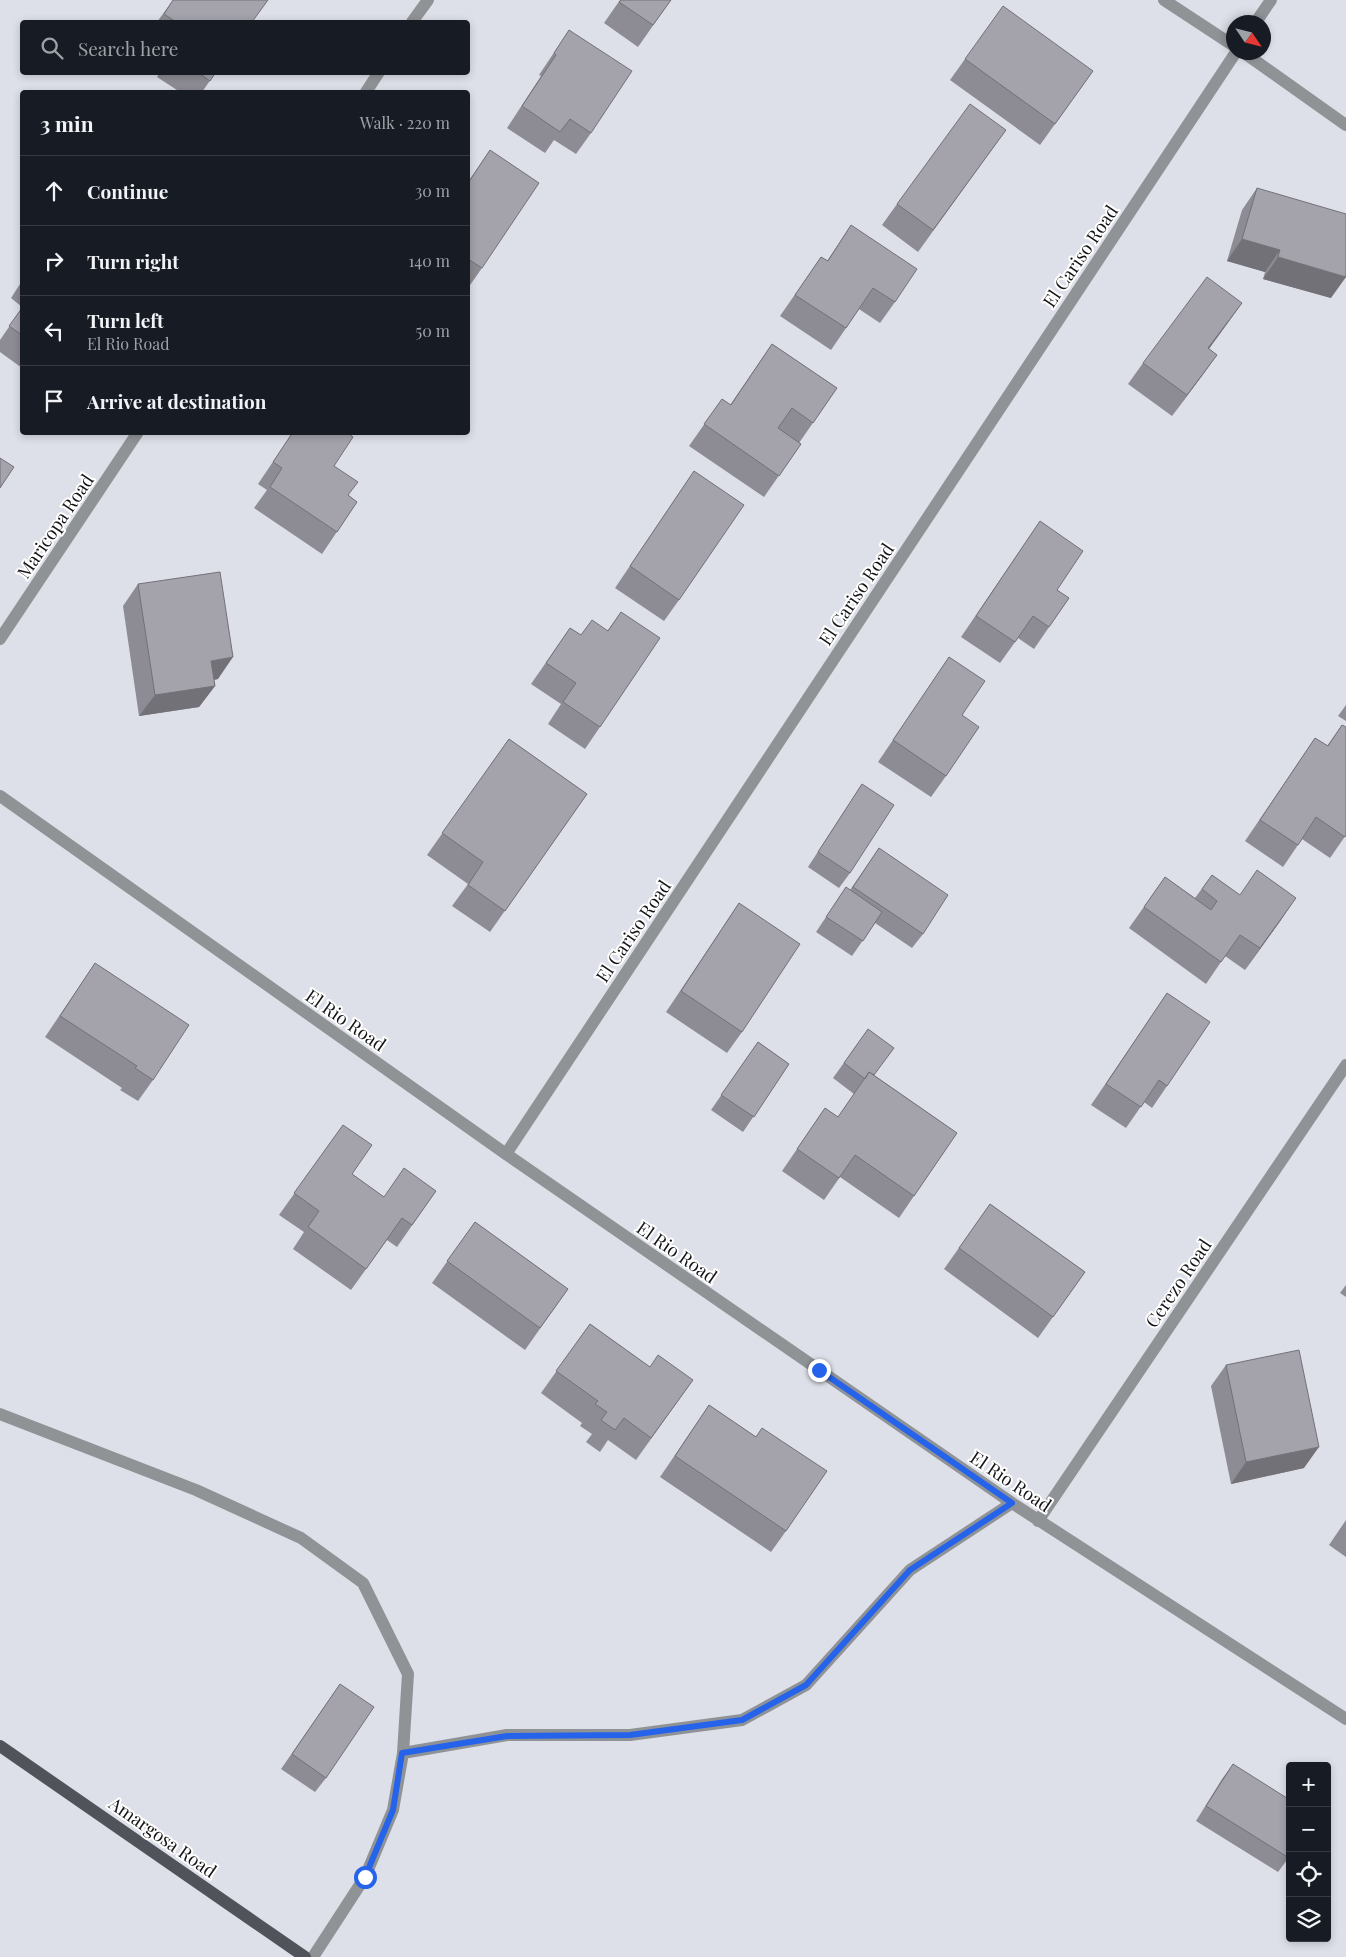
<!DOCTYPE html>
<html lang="en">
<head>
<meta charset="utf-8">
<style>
  :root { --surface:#171b24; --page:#20242c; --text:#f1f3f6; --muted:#9ea1a6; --line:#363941 }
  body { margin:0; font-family:"Playfair Display",serif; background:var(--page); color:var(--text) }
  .controls { position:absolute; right:15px; bottom:15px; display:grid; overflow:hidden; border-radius:5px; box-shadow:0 2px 8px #0003 }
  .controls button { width:45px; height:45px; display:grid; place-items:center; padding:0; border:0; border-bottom:1px solid var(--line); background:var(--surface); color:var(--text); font:25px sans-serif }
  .compass { position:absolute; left:1226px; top:15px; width:45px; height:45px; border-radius:50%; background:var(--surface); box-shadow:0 2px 8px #0003; rotate:125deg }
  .stop { position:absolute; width:15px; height:15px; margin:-11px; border:4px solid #2563eb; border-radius:50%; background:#fff }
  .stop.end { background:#2563eb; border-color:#fff; box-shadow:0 1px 5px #0008 }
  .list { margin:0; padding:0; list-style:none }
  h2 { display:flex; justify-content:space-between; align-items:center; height:65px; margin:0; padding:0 20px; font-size:21px }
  h2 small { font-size:16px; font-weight:400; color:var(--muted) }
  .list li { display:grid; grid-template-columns:32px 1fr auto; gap:15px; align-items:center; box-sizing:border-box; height:70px; padding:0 20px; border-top:1px solid var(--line) }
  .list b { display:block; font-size:19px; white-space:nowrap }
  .list p { margin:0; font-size:16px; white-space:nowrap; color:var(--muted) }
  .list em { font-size:16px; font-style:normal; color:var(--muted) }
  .icon { flex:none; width:28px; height:28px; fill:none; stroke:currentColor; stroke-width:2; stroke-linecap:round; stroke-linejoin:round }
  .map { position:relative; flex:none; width:1346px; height:1957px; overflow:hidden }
  .search { position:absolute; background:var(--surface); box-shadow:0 2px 8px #0003; left:20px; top:20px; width:450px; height:55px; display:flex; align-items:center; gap:12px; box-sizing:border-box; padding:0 18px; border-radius:5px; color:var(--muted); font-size:19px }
  .panel { position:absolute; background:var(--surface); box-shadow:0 2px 8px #0003; left:20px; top:90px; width:450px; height:345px; border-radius:5px }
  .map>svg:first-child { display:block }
</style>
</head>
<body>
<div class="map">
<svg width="1346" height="1957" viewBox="0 0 1346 1957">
  <rect width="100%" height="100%" fill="#dee0e9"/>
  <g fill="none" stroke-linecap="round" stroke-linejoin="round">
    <!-- minor -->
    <path stroke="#909396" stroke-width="12" d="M1164,0L1234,46
      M412,22L428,0
      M1256,22L1271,0
      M1243,52L1346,125
      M366,92L379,72
      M0,639L138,432
      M0,796L506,1154L1012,1503L1346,1719
      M506,1154L1236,52
      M0,1414L196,1490L301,1538L363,1583L408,1674L403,1753L507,1735H630L742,1720L806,1685L910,1570L1012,1503
      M1038,1521L1346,1065
      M313,1957L365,1877L393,1810L403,1753"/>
    <!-- major -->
    <path stroke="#50545a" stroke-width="12" d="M0,1746L305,1957"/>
  </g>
  <!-- wall -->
  <path fill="#8d8b93" d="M173,0L252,22H157Z
    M620,0H671L638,47L604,23Z
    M569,30L591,133L576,154L554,140L545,153L507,128L541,76L539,75Z
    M965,59L1093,71L1040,145L950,80Z
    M160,72H216L202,92H180L157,77Z
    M1006,130L918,252L882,225L897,204Z
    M490,150L482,268L468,288V182Z
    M1257,188L1331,298L1263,279L1265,272L1227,261L1242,210Z
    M851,225L895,302L880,323L859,309L831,350L780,316L821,257L827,261Z
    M22,281V307L11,298Z
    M1242,303L1209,349L1217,355L1172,416L1128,384L1143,363Z
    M22,308V368L0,352V340Z
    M772,344L837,388L799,443L801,444L764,497L689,446L722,399L730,405Z
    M293,432H346L334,466L348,495L357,502L322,554L254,508L267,490L258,484Z
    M694,471L679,600L664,621L615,588Z
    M1040,521L1057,590L1069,598L1034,649L1018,638L1000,663L961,637Z
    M138,584L218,679L214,680L215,686L199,707L139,716L123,606Z
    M621,612L600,727L585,749L548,724L561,704L531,684L570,628L581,635L608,630Z
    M949,657L946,776L931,797L878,762Z
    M1346,705V721L1338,716Z
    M1342,725L1346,835L1330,858L1302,839L1283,867L1245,841L1315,738L1327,746Z
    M509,739L587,794L490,932L452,906L468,884L427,855Z
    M862,784L850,873L839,888L808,867Z
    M879,848L923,934L912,948L875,923L852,956L816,932L846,887L850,890Z
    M1212,875L1240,895L1281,920L1245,970L1225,956L1206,984L1129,928L1165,877L1195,898Z
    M739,903L742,1032L727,1053L666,1012Z
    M95,963L153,1080L138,1101L120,1090L122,1088L45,1037Z
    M1167,993V1086L1152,1108L1144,1102L1126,1128L1091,1105Z
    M868,1029L874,1075L957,1133L899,1218L840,1177L824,1200L782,1171L825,1108L838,1117L854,1094L833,1078Z
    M758,1042L789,1064L743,1132L711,1110Z
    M343,1125L352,1174L384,1197L436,1191L397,1247L387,1240L351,1290L293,1249L304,1232L279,1215Z
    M990,1204L1085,1272L1038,1338L944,1269Z
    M475,1222L568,1289L525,1350L432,1283Z
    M1346,1285V1297L1340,1293Z
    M590,1324L650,1367L693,1380L636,1460L608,1440L600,1452L586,1442L592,1434L580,1426L582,1423L541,1393Z
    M1226,1365L1304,1468L1231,1484L1211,1386Z
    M709,1405L756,1437L762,1428L786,1531L771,1552L660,1477Z
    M1346,1520V1557L1329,1545Z
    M340,1684L326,1778L315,1792L281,1769Z
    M1233,1764L1290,1856L1278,1872L1196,1821L1222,1779Z"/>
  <!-- shaded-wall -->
  <path fill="#737178" d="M1242,239L1280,250L1265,272L1227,261Z
    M1278,257L1346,277L1331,298L1263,279Z
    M1242,303L1227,324L1193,370L1208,348Z
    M1217,355L1202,376L1172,416L1187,395Z
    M233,657L218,679L196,683L211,661Z
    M215,686L199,707L139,716L155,695Z
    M1296,898L1281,920L1245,970L1260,948Z
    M1319,1447L1304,1468L1231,1484L1246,1462Z"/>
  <!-- building -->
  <path fill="#a4a2ab" stroke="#737178" d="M173,0H268L252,22H176L164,14Z
    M621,0H671L653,25L619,2Z
    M1003,6L1093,71L1055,124L965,59Z
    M569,30L632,71L591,133L570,119L560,132L522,106L556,55L554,53Z
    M197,72H216L210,81Z
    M970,104L1006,130L933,230L897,204Z
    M490,150L539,183L482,268L468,259V183Z
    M1257,188L1346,214V277L1278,257L1280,250L1242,239Z
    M851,225L917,269L895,302L873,288L846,328L795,295L821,257L828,261Z
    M1207,277L1242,303L1208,348L1217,355L1187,395L1143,363Z
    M22,308V335L9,326Z
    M772,344L837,388L813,423L792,408L778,428L801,444L779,476L704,424L722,399L731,405Z
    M293,432H346L353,437L334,466L358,482L348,495L357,502L337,532L270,487L282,468L273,462Z
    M0,458L14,467L0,488Z
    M694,471L744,505L679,600L630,566Z
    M1040,521L1083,551L1057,590L1069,598L1049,627L1033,616L1015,642L976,616Z
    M220,572L233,657L211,661L215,686L155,695L138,584Z
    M621,612L660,638L600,727L563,702L576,683L546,663L570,628L581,635L592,620L608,631Z
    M949,657L985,681L962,715L979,727L946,776L893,740Z
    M1342,725L1346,727V835L1345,837L1316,817L1298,845L1260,820L1315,738L1328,746Z
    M509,739L587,794L505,911L468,885L483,862L442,833Z
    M862,784L894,805L850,873L818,852Z
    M879,848L948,895L923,934L853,887Z
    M1257,870L1296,898L1260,948L1240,935L1221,962L1144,907L1165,877L1211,910L1217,901L1202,889L1212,875L1240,895Z
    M846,887L882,912L863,941L826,917Z
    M739,903L800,944L742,1032L681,991Z
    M95,963L189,1025L153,1080L135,1068L137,1066L60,1016Z
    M1167,993L1210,1022L1167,1086L1159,1080L1141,1107L1106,1084Z
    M868,1029L894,1048L874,1075L869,1072L865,1079L844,1063Z
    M758,1042L789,1064L754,1117L721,1095Z
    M869,1072L957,1133L914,1196L855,1155L839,1178L797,1149L825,1108L838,1117Z
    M343,1125L372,1145L352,1174L384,1197L404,1168L436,1191L412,1225L402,1218L366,1269L308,1227L319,1211L294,1193Z
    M990,1204L1085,1272L1053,1317L959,1248Z
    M475,1222L568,1289L540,1328L447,1261Z
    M590,1324L650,1367L658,1355L693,1380L651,1438L624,1418L615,1430L601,1420L607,1412L595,1404L598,1401L556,1371Z
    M1299,1350L1319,1447L1246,1462L1226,1365Z
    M709,1405L756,1437L762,1428L827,1471L786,1531L675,1456Z
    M340,1684L374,1707L326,1778L292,1754Z
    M1233,1764L1290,1800V1856L1289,1858L1206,1806Z"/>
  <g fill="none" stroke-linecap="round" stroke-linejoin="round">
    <!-- route -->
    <path stroke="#2563eb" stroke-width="6" d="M365,1877L393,1810L402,1753L507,1736L630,1735L742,1720L806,1685L910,1570L1012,1503L819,1370"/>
  </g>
  <g text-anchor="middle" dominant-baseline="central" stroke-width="4" stroke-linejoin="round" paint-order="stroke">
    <!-- street labels -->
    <g font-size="18" fill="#141417" stroke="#fff">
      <text transform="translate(1080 256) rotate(-56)">El Cariso Road</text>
      <text transform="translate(55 526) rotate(-56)">Maricopa Road</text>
      <text transform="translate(856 594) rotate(-56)">El Cariso Road</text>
      <text transform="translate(633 931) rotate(-56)">El Cariso Road</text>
      <text transform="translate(346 1020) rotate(35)">El Rio Road</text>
      <text transform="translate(677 1252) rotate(35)">El Rio Road</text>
      <text transform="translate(1178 1283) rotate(-56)">Cerezo Road</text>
      <text transform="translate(1011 1481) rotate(34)">El Rio Road</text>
      <text transform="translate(163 1837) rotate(35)">Amargosa Road</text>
    </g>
  </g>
</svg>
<div class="controls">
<button>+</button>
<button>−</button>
<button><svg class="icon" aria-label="locate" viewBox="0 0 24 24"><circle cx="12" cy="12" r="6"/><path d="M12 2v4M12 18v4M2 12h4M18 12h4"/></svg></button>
<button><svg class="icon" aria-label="layers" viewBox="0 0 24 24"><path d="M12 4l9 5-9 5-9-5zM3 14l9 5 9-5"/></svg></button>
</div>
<svg class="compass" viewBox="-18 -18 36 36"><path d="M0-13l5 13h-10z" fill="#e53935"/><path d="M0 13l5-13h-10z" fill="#9ea1a6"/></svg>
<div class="stop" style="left:365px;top:1877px"></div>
<div class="stop end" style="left:819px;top:1370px"></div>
<div class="search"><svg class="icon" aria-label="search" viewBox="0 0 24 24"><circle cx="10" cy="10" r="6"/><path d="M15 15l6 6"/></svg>Search here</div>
<section class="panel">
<h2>3 min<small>Walk · 220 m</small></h2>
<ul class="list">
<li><svg class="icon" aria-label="ahead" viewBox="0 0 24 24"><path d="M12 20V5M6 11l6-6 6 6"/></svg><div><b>Continue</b></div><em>30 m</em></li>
<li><svg class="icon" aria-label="right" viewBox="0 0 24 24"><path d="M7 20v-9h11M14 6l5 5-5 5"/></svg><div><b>Turn right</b></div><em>140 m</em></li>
<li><svg class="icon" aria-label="left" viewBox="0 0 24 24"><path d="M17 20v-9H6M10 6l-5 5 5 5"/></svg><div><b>Turn left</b><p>El Rio Road</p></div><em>50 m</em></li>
<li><svg class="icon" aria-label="arrive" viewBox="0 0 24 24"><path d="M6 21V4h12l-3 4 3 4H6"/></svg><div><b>Arrive at destination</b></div></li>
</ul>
</section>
</div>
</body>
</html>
